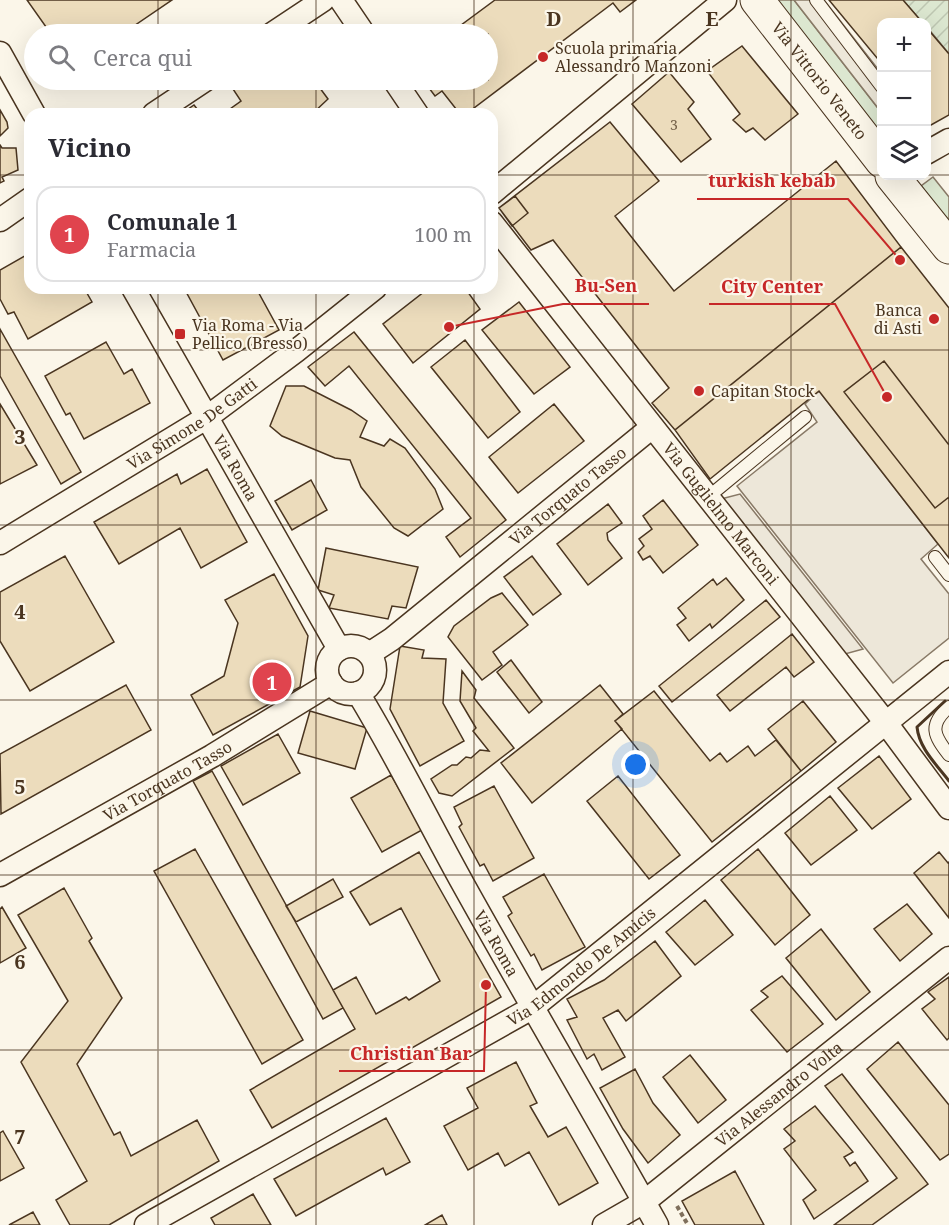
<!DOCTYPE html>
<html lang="it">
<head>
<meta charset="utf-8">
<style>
  :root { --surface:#fff; --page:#f2f2f3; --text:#2b2b33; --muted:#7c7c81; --line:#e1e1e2; --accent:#c62828 }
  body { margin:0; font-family:"Noto Serif",serif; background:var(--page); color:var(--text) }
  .controls { position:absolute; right:18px; top:18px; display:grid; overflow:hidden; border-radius:12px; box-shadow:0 6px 24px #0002 }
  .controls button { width:54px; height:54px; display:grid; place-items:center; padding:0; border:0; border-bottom:2px solid var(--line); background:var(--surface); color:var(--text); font:30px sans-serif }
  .you { position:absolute; left:636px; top:765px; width:21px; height:21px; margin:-15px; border:4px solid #fff; border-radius:50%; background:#1a73e8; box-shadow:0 0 0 9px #1a73e833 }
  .badge { display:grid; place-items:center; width:39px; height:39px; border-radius:50%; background:var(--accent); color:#fff; font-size:20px; font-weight:700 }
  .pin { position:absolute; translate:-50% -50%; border:3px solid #fff; box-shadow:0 2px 6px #0006 }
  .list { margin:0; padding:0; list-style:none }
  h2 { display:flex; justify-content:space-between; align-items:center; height:78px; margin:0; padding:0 24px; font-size:26px }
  h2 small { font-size:20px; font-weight:400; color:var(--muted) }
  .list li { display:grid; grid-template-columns:39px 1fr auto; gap:18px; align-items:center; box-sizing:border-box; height:96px; margin:0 12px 12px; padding:0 12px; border:2px solid var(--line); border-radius:18px }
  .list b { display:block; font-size:22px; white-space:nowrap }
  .list p { margin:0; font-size:20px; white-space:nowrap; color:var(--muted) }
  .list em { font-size:20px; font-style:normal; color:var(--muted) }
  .icon { flex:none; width:33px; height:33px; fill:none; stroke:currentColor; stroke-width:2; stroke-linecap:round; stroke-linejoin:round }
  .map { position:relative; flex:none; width:949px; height:1225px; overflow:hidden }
  .search { position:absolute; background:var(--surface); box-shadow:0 6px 24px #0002; left:24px; top:24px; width:474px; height:66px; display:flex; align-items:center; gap:15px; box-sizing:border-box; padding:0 21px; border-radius:33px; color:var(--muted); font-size:22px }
  .panel { position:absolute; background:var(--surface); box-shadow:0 6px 24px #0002; left:24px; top:108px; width:474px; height:186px; border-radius:18px }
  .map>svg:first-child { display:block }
</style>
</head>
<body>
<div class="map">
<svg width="949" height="1225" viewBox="0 0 949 1225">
  <defs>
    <pattern id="garden-furrows" width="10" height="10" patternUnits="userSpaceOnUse" patternTransform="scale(1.5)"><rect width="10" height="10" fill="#dce7d0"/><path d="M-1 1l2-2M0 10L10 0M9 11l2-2" fill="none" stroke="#bec7b2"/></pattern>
  </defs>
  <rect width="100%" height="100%" fill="#fbf6e9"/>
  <!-- grass -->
  <path fill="#dce7d0" stroke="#887966" stroke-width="1.5" d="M775,0H794L881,112V136Z
    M933,177L949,197V222L921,186Z"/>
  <!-- garden -->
  <path fill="url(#garden-furrows)" stroke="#887966" stroke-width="1.5" d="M903,0H949V54L927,27L926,22H922Z"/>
  <!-- parking -->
  <path fill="#ede7d9" stroke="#887966" stroke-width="1.5" d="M794,0H824L881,73V112Z
    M819,391L938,544L921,559L949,594V638L893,683L737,486L817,422L805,404Z
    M740,494L863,649L845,654L721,499Z"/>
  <!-- building -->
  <path fill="#ecdcbc" stroke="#4a3520" stroke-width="1.5" d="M27,0H172L122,34H51Z
    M495,0H636L620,12L613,3L466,114H460L442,91L435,96L423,80H488V34H449Z
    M829,0H903L922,22H882V64Z
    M926,27L949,54V115L931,125L926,119Z
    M742,46L798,114L765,140L753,128L746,132L733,120L740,114L707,71Z
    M669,72L694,102L688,109L711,139L681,162L632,104Z
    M234,80H271L272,82L275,80H314L328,99L312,114H223L241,101L229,83Z
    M194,105L201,114H181Z
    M0,110L7,122L8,128L0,136Z
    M610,122L659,181L615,216L674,291L836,161L901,247L675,430L652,403L669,388L553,240L531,250L499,208Z
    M0,145L2,148H16L18,170L2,177L4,181L0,183Z
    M515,196L528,213L512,226L499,208Z
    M901,247L949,308V558L819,391L710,479L675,430Z
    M30,253V288H84L92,302L28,339L14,312L8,314L0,299V270Z
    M184,288H256L279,330L223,360Z
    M429,288H465L480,309L413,363L383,324Z
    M519,302L570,367L534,394L482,330Z
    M0,329L81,472L61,484L0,376Z
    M354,332L506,520L460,557L446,537L471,518L349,366L325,386L308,367Z
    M465,340L520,412L488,438L431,367Z
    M106,342L124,374L132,369L150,403L84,439L70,413L66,415L45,376Z
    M884,361L949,445V497L935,508L844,392Z
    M286,386H304L351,410L367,421L360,437L384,446L390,439L405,448L435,489L443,509L408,536L394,528L361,487L350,460L335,458L282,436L270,426Z
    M0,404L37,465L0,484Z
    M554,404L584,441L518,493L489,457Z
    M207,469L247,542L201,568L180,528L119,564L94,522L177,474L181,484Z
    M311,480L327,510L292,530L275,501Z
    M663,500L698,545L663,573L650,556L643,560L638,552L644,546L639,539L652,529L643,516Z
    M608,504L622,523L607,533L608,540L622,558L588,585L557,544Z
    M326,548L418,567L406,608L392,606L388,619L329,608L334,595L318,590Z
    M65,556L114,642L30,691L0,641V592Z
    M532,556L561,594L533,615L504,577Z
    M274,574L308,636L300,687L213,735L191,695L224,676L238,623L225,600Z
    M726,578L744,600L712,628L710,624L689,641L677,625L686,618L678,608L713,579L717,585Z
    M502,593L528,625L493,652L502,665L482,680L448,637L454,626L491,598Z
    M766,600L780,617L672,702L659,686Z
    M792,634L814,662L794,677L786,667L730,711L717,695Z
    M400,646L424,650L422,658L446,659L443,703L464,741L420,766L390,709Z
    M511,660L542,702L529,713L497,672Z
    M462,671L476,690L474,698L514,748L452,796L439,793L431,779L452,765H457L466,757L471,758L480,750L489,751L473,731L476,728L460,701Z
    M126,685L151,730L1,814L0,754Z
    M600,685L623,714L615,721L622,729L532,803L501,763Z
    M654,691L710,761L720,753L727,762L748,746L755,756L776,740L801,771L712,842L615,721Z
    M803,701L836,742L801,771L768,729Z
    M310,711L367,728L355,769L298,753Z
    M278,734L300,773L243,805L221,766Z
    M879,756L911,799L872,829L838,788Z
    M212,771L343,1008L323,1019L193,781Z
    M391,775L422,830L382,852L351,798Z
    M618,776L680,855L649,879L587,801Z
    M494,786L534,858L493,881L484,864L480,866L459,827L462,824L454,807Z
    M830,796L857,830L811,865L785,833Z
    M195,849L303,1040L262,1064L154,871Z
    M758,849L810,915L775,945L721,880Z
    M419,852L501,997L272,1128L250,1090L355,1029L333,990L356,977L376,1014L406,997L409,1000L440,981L401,908L370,925L350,892Z
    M939,852L948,863L949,862V918L914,873Z
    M544,874L585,947L542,970L534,954L531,956L508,916L512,913L503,897Z
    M333,879L343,897L296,922L286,906Z
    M64,888L92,938L89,941L122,998L77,1064L114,1135L120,1132L131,1156L197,1120L219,1161L109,1225H70L56,1200L87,1181L21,1062L68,1001L18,915Z
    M705,900L733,935L695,965L666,932Z
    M907,904L932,934L900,961L874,929Z
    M2,907L26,948L0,963V909Z
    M821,929L870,992L836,1020L786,958Z
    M655,941L681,976L626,1021L618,1010L603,1018L625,1057L602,1070L594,1054L587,1059L567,1020L577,1017L567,999L604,980Z
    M782,976L823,1024L787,1052L751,1010L768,997L761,991Z
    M949,977V1038L947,1040L922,1009L935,999L928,992Z
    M898,1042L949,1105V1154L940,1160L867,1069Z
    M690,1055L726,1100L698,1123L663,1077Z
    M516,1062L537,1103L530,1106L548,1137L566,1127L598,1183L559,1205L529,1152L505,1166L498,1153L468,1170L444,1126L478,1108L467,1088Z
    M635,1069L653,1103L680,1135L648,1163L623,1129L600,1088Z
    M842,1074L928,1184L872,1225H834L897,1178L825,1086Z
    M815,1106L853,1152L844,1157L850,1166L855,1162L868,1181L814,1219L803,1200L816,1190L784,1149L795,1141L784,1129Z
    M386,1118L410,1162L386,1175L383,1168L296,1216L274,1179Z
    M3,1131L24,1168L0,1181V1133Z
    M735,1171L764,1225H695L682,1201Z
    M253,1194L271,1225H215L211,1218Z
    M33,1212L40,1225H9Z
    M442,1215L447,1225H425Z"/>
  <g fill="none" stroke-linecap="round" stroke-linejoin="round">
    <!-- lane casing -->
    <g stroke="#4a3520" stroke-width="14">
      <path id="lane" d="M816,0L882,87
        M707,498L805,417
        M935,557L949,575
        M949,707C928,725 934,736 949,755"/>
    </g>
    <!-- street casing -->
    <g stroke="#4a3520" stroke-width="25">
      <g id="street">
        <path d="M341,0L364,34"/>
        <path d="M272,34L323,0"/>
        <path d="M0,53L34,114"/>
        <path d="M394,80L417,114"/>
        <path d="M154,114L205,80"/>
        <path d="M926,153L949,140"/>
        <path d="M492,193L725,0"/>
        <path d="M0,220L30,199"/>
        <path id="s1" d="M492,223L886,723L949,808"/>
        <path id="s2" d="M133,288L339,649"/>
        <path id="s3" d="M0,543L206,418L296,351L375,288"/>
        <circle cx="351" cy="670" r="24"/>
        <path id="s4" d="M369,654L392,639L651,428"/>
        <path id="s5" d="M358,693C396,755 428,821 463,884C527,999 593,1111 657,1225"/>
        <path id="s6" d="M0,875L212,756L331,683"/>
        <path id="s7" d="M146,1225L532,1008L949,672"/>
        <path id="s8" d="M604,1225L644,1202L949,958"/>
      </g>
    </g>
    <!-- secondary casing -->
    <g stroke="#4a3520" stroke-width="35">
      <g id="secondary">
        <path id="s9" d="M757,0L882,161"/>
        <path d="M892,176L949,247"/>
      </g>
    </g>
    <!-- path -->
    <path stroke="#7f6f5c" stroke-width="4" stroke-dasharray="4.5 3" stroke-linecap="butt" d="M677,1206L688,1225"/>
    <!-- lane -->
    <use href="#lane" stroke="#fbf6e9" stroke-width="12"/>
    <!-- street -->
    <use href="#street" stroke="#fbf6e9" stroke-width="22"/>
    <!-- secondary -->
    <use href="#secondary" stroke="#fbf6e9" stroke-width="33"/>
    <!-- wall -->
    <path stroke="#4a3520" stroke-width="3" d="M945,701L917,727C919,748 936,764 949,781"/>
  </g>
  <!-- grid -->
  <path fill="none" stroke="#4a3520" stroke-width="1.5" stroke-opacity="0.55" d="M158,0V34M316,0V34M474,0V34M633,0V1225M791,0V1225M158,80V114M316,80V114M474,80V114M0,175H30M492,175H882M926,175H949M158,288V1225M316,288V1225M474,288V1225M0,350H949M0,525H949M0,700H949M0,875H949M0,1050H949"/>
  <!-- markers -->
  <g fill="#c62828" stroke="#fbf6e9" stroke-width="2">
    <circle cx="543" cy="57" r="6"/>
    <circle cx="934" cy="319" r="6"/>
    <rect x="174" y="328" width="12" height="12" rx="3"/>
    <circle cx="699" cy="391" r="6"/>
  </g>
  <g text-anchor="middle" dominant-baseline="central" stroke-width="4.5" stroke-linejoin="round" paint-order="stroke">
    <!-- number labels -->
    <g font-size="14" fill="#725f47">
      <text x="674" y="124">3</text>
    </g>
    <!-- poi labels -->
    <g font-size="16" fill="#4a3520" stroke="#fbf6e9" text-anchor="start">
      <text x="555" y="48">Scuola primaria<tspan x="555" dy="18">Alessandro Manzoni</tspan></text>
      <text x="922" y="310" text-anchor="end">Banca<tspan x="922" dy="18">di Asti</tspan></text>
      <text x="192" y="325">Via Roma - Via<tspan x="192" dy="18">Pellico (Bresso)</tspan></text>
      <text x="711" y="391">Capitan Stock</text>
    </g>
    <!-- street labels -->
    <g font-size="16" fill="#4a3520" stroke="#fbf6e9">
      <text stroke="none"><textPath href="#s9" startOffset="102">Via Vittorio Veneto</textPath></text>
      <text stroke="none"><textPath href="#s3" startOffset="226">Via Simone De Gatti</textPath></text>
      <text stroke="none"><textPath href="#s2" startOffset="207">Via Roma</textPath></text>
      <text stroke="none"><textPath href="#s4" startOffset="254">Via Torquato Tasso</textPath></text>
      <text stroke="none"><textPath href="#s1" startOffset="370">Via Guglielmo Marconi</textPath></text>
      <text stroke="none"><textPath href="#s6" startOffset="192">Via Torquato Tasso</textPath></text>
      <text stroke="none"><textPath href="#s5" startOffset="286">Via Roma</textPath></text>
      <text stroke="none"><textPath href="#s7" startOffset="507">Via Edmondo De Amicis</textPath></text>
      <text stroke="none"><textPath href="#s8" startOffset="219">Via Alessandro Volta</textPath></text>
    </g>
  </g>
  <g font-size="20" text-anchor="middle" font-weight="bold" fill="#4a3520" stroke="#fbf6e9" stroke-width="4.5" stroke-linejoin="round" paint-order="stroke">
    <text x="554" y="26">D</text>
    <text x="712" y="26">E</text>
    <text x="20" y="444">3</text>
    <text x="20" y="619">4</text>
    <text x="20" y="794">5</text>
    <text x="20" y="969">6</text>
    <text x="20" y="1144">7</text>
  </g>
  <!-- callouts -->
  <path fill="none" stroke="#c62828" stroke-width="2" d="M900 260L848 199H697M449 327L563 304H649M887 397L835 304H709M486 985L484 1071H339"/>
  <g fill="#c62828" stroke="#fbf6e9" stroke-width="2">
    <circle cx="900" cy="260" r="6"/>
    <circle cx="449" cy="327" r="6"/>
    <circle cx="887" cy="397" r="6"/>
    <circle cx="486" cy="985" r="6"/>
  </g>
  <g font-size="18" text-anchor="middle" font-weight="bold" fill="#c62828" stroke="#fbf6e9" stroke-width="4.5" stroke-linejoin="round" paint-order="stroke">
    <text x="772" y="187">turkish kebab</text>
    <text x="606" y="292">Bu-Sen</text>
    <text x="772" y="293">City Center</text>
    <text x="411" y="1060">Christian Bar</text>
  </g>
</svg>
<div class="controls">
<button>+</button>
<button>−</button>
<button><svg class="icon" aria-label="layers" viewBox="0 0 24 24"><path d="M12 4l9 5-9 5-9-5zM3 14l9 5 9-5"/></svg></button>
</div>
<div class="you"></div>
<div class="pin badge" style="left:272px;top:682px;background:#e0444e">1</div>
<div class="search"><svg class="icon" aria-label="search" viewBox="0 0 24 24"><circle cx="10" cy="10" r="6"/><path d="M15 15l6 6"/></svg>Cerca qui</div>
<section class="panel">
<h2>Vicino<small></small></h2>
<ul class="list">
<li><span class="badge" style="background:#e0444e">1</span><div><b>Comunale 1</b><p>Farmacia</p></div><em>100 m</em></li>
</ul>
</section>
</div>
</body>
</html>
